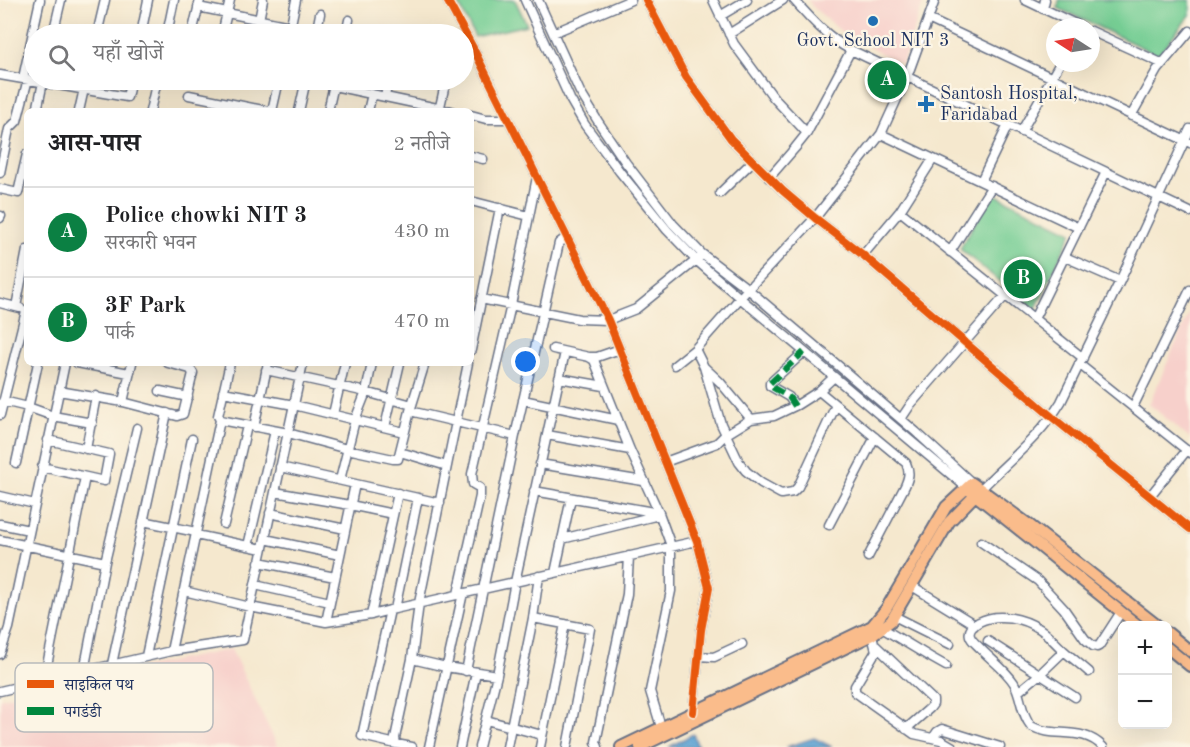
<!DOCTYPE html>
<html lang="hi">
<head>
<meta charset="utf-8">
<style>
  :root { --surface:#fff; --page:#f6f6f6; --text:#202124; --muted:#757577; --line:#e0e0e0; --accent:#0b8043 }
  body { margin:0; font-family:"Old Standard TT","Noto Serif Devanagari",serif; background:var(--page); color:var(--text) }
  .controls { position:absolute; right:18px; bottom:18px; display:grid; overflow:hidden; border-radius:9px; box-shadow:0 6px 24px #0002 }
  .controls button { width:54px; height:54px; display:grid; place-items:center; padding:0; border:0; border-bottom:2px solid var(--line); background:var(--surface); color:var(--text); font:30px sans-serif }
  .compass { position:absolute; left:1046px; top:18px; width:54px; height:54px; border-radius:50%; background:var(--surface); box-shadow:0 6px 24px #0002; rotate:282deg }
  .you { position:absolute; left:526px; top:362px; width:21px; height:21px; margin:-15px; border:4px solid #fff; border-radius:50%; background:#1a73e8; box-shadow:0 0 0 9px #1a73e833 }
  .badge { display:grid; place-items:center; width:39px; height:39px; border-radius:50%; background:var(--accent); color:#fff; font-size:20px; font-weight:700 }
  .pin { position:absolute; translate:-50% -50%; border:3px solid #fff; box-shadow:0 2px 6px #0006 }
  .list { margin:0; padding:0; list-style:none }
  h2 { display:flex; justify-content:space-between; align-items:center; height:78px; margin:0; padding:0 24px; font-size:26px }
  h2 small { font-size:20px; font-weight:400; color:var(--muted) }
  .list li { display:grid; grid-template-columns:39px 1fr auto; gap:18px; align-items:center; box-sizing:border-box; height:90px; padding:0 24px; border-top:2px solid var(--line) }
  .list b { display:block; font-size:22px; white-space:nowrap }
  .list p { margin:0; font-size:20px; white-space:nowrap; color:var(--muted) }
  .list em { font-size:20px; font-style:normal; color:var(--muted) }
  .icon { flex:none; width:33px; height:33px; fill:none; stroke:currentColor; stroke-width:2; stroke-linecap:round; stroke-linejoin:round }
  .map { position:relative; flex:none; width:1190px; height:747px; overflow:hidden }
  .search { position:absolute; background:var(--surface); box-shadow:0 6px 24px #0002; left:24px; top:24px; width:450px; height:66px; display:flex; align-items:center; gap:15px; box-sizing:border-box; padding:0 21px; border-radius:33px; color:var(--muted); font-size:22px }
  .panel { position:absolute; background:var(--surface); box-shadow:0 6px 24px #0002; left:24px; top:108px; width:450px; height:258px; border-radius:9px }
  .map>svg:first-child { display:block }
</style>
</head>
<body>
<div class="map">
<svg width="1190" height="747" viewBox="0 0 1190 747">
  <rect width="100%" height="100%" fill="#fcf5e5"/>
  <filter id="ink" filterUnits="userSpaceOnUse"><feTurbulence type="fractalNoise" baseFrequency=".0167" numOctaves="2"/><feDisplacementMap in="SourceGraphic" scale="12" xChannelSelector="R" yChannelSelector="G"/><feConvolveMatrix kernelMatrix="1 2 1 2 8 2 1 2 1" color-interpolation-filters="sRGB"/></filter>
  <filter id="wash" filterUnits="userSpaceOnUse"><feTurbulence type="fractalNoise" baseFrequency=".008" numOctaves="4" result="noise"/><feDisplacementMap in="SourceGraphic" scale="24" xChannelSelector="R" yChannelSelector="G"/><feGaussianBlur stdDeviation="1.35" result="paint"/><feColorMatrix in="noise" values="0 0 0 0 0 0 0 0 0 0 0 0 0 0 0 0 0 1.4 0 .05"/><feComposite in="paint" operator="in"/></filter>
  <g filter="url(#wash)">
    <rect width="100%" height="100%" fill="#f5e8ce"/>
    <!-- built -->
    <path fill="#f7d0cb" d="M808,0H924L902,64L845,35L812,6Z
      M1190,311V439L1149,404Z
      M231,649L278,747H0V698Z"/>
    <!-- green -->
    <path fill="#76ce94" stroke="#487e79" stroke-width="1.5" d="M457,0H515L527,25L475,37Z
      M1059,0H1190V15L1158,55L1058,8Z
      M992,193L1072,232L1035,310L960,249Z"/>
    <!-- water -->
    <path fill="#5da2d2" stroke="#3c6898" stroke-width="1.5" d="M693,734L698,747H669Z
      M814,738L832,747H786Z"/>
  </g>
  <g filter="url(#ink)">
    <g fill="none" stroke-linecap="round" stroke-linejoin="round">
      <!-- minor casing -->
      <g stroke="#677085" stroke-width="11">
        <path id="minor" d="M447,0L473,48L608,320L697,541L709,588L701,630L693,712
          M525,0L570,99L585,125L620,172L667,230L696,260L740,298L967,488
          M538,0L580,92L599,123L626,163L673,224L702,254L748,289L841,368L916,432L972,483
          M646,0L686,77L731,139L783,191L815,218L863,255L1052,417L1190,529
          M713,0L734,44L774,98L807,133
          M794,0C811,19 828,38 851,50L1190,212
          M1025,0L1082,27
          M198,7L290,26
          M1043,9L1045,0
          M720,16L747,0
          M928,19L1190,143
          M259,20L263,0
          M1091,31L1161,63
          M553,33L631,0
          M55,34L54,30L61,0
          M97,34L105,0
          M141,34L148,0
          M167,34L174,0
          M192,34L200,0
          M222,34L230,0
          M289,34L296,0
          M316,34L320,14
          M346,34L349,20
          M398,34V31
          M729,34L783,0
          M0,75L127,97L131,80
          M23,78L40,0
          M334,86L451,111
          M189,95L268,111
          M385,97L388,80
          M37,111L43,82
          M79,111L86,80
          M150,111L157,80
          M272,111L279,80
          M299,111L306,80
          M328,111L335,80
          M368,111L372,94
          M439,111L446,80
          M471,115L486,119H508
          M1131,116L1157,70L1190,31
          M1021,132L1060,63
          M881,134L1079,228
          M471,156L483,159
          M0,173L9,129L17,121L28,79
          M769,178L795,148L807,133L851,50
          M981,181L1008,125
          M0,189L18,193L27,154
          M720,193L753,161
          M471,201L529,216
          M900,211L1083,358
          M0,218L1,216
          M950,252L992,186
          M863,255L900,211L933,159
          M1065,257L1120,281
          M481,299L579,319L608,320L636,309L699,258
          M0,303L20,308
          M16,307L27,250
          M1034,319L1106,172
          M553,349L589,357L594,360L630,450L659,513L671,546V591L650,691L661,727
          M695,349L704,367L720,382L751,419
          M471,350L500,208
          M589,357H597L620,349
          M77,363L129,373
          M230,363L218,416L220,420L288,433L347,449L393,459H398L410,411L425,363
          M1079,364L1190,453
          M675,365L695,349L748,289L815,218L881,134L907,77L935,0
          M704,367L721,424L739,462L746,471L761,483L781,494L793,492L798,487L836,405
          M266,370L366,392L412,405
          M559,378L604,386
          M59,391L123,402L177,416L183,414L193,373L190,369L168,363
          M160,391L188,397
          M819,391L906,463C910,472 909,477 905,486L868,557
          M223,392L294,405L404,432
          M523,400L618,420
          M3,401L28,407L53,416L92,423
          M123,402L132,363
          M795,406L789,397L770,386V383L804,352
          M1133,407L1190,290
          M410,411L515,436
          M333,414L345,363
          M0,415L26,311
          M901,419L911,404L1005,296
          M254,427L268,363
          M385,427L400,363
          M547,435L630,450
          M86,449L96,396
          M400,452L447,466
          M665,462L717,443L725,435L751,419L774,416L797,405L819,391L834,377
          M16,463L38,363
          M540,464L643,481
          M42,467L104,481L109,454L48,440
          M280,467L440,503
          M340,480L355,420L366,392L372,363
          M980,490C1008,461 1040,437 1061,402L1120,281L1190,129
          M534,491L659,513
          M275,492L350,505L393,514
          M0,496L35,504
          M1150,496L1187,450
          M270,513L345,529
          M143,521L196,532
          M0,524L29,530
          M224,524L247,426
          M829,525L875,437
          M196,535L262,549
          M265,539L340,555
          M562,539L659,515
          M0,540L105,562
          M981,542L1038,581L1064,609L1085,639L1093,646L1097,647L1099,646L1121,612
          M248,546L275,431
          M259,562L335,577
          M555,573L571,498
          M255,585L330,602
          M912,586L969,621L974,626
          M184,591L250,607L326,622L371,615L390,610L697,541
          M458,594L480,496V488L473,484L472,474L511,305L537,177
          M395,609L418,498
          M390,610L362,736L396,744
          M371,615L398,493
          M894,616L950,644
          M533,618L590,629L567,747
          M326,622L355,484
          M882,628L930,657L946,666
          M870,631L872,635L876,651L855,686V692L914,734L941,740L953,747
          M988,641L1075,697
          M876,646L933,700V704L930,708L906,729
          M171,651L220,420
          M0,654L9,628L65,363
          M146,656L192,439
          M699,656L714,657L742,644
          M412,659L446,667L497,675
          M112,664L167,413
          M84,671L105,562L137,428
          M466,671L515,436L559,243L567,237
          M1089,672C1081,665 1072,658 1064,651C1056,644 1049,635 1040,629C1023,618 998,612 979,622C974,625 968,630 970,636C971,640 976,644 979,647C990,659 1005,669 1014,683C1022,697 1020,712 1031,726C1054,739 1082,725 1103,747
          M44,680L85,477
          M0,691L171,651L243,640L303,363
          M1018,692L1040,674L1064,651
          M486,720L542,735
          M933,738L937,732L942,729L1000,747
          M412,747L396,744L395,738L412,659L419,603L468,363
          M429,747L463,593
          M460,747L476,672
          M479,747L497,675L515,582L565,352
          M507,747L533,618L539,576
          M540,747L565,624
          M598,747L596,742L627,594L629,556"/>
      </g>
      <!-- major casing -->
      <g stroke="#677085" stroke-width="14">
        <path id="major" d="M970,491C1027,535 1082,581 1139,626
          M1168,633L1190,651
          M1168,648L1190,666
          M621,747L872,626L886,609L946,507L972,483L1028,524L1158,626
          M640,747L872,635L891,621L949,522L980,490"/>
      </g>
      <!-- minor -->
      <use href="#minor" stroke="#fff" stroke-width="8"/>
      <!-- major -->
      <use href="#major" stroke="#fabc8b" stroke-width="10"/>
      <!-- quiet -->
      <path stroke="#00873e" stroke-width="6" stroke-dasharray="12 6" stroke-linecap="butt" d="M795,406L789,397L770,386V383L804,352"/>
      <!-- cycleway casing -->
      <g stroke="#fcf5e5" stroke-width="11">
        <path id="cycleway" d="M447,0L473,48L608,320L697,541L709,588L701,630L693,712
          M646,0L686,77L731,139L783,191L815,218L863,255L1052,417L1190,529"/>
      </g>
      <!-- cycleway -->
      <use href="#cycleway" stroke="#e8590c" stroke-width="8"/>
    </g>
  </g>
  <!-- markers -->
  <g fill="#1f6fb2" stroke="#fcf5e5" stroke-width="2">
    <circle cx="873" cy="21" r="6"/>
    <path d="M923 95h6v6h6v6h-6v6h-6v-6h-6v-6h6z"/>
  </g>
  <g text-anchor="middle" dominant-baseline="central" stroke-width="4.5" stroke-linejoin="round" paint-order="stroke">
    <!-- poi labels -->
    <g font-size="18" fill="#1b2f5e" stroke="#fcf5e5">
      <text x="873" y="41">Govt. School NIT 3</text>
      <text x="940" y="94" text-anchor="start">Santosh Hospital,<tspan x="940" dy="21">Faridabad</tspan></text>
    </g>
  </g>
  <!-- legend -->
  <rect x="15" y="663" width="198" height="69" rx="9" fill="#fcf5e5" stroke="#b8babc" stroke-width="1.5"/>
  <rect x="27" y="680" width="27" height="8" fill="#e8590c"/>
  <rect x="27" y="707" width="27" height="8" fill="#00873e"/>
  <g font-size="16" fill="#1b2f5e">
    <text x="64" y="690">साइकिल पथ</text>
    <text x="64" y="717">पगडंडी</text>
  </g>
</svg>
<div class="controls">
<button>+</button>
<button>−</button>
</div>
<svg class="compass" viewBox="-18 -18 36 36"><path d="M0-13l5 13h-10z" fill="#e53935"/><path d="M0 13l5-13h-10z" fill="#757577"/></svg>
<div class="you"></div>
<div class="pin badge" style="left:887px;top:80px">A</div>
<div class="pin badge" style="left:1023px;top:279px">B</div>
<div class="search"><svg class="icon" aria-label="search" viewBox="0 0 24 24"><circle cx="10" cy="10" r="6"/><path d="M15 15l6 6"/></svg>यहाँ खोजें</div>
<section class="panel">
<h2>आस-पास<small>2 नतीजे</small></h2>
<ul class="list">
<li><span class="badge">A</span><div><b>Police chowki NIT 3</b><p>सरकारी भवन</p></div><em>430 m</em></li>
<li><span class="badge">B</span><div><b>3F Park</b><p>पार्क</p></div><em>470 m</em></li>
</ul>
</section>
</div>
</body>
</html>
